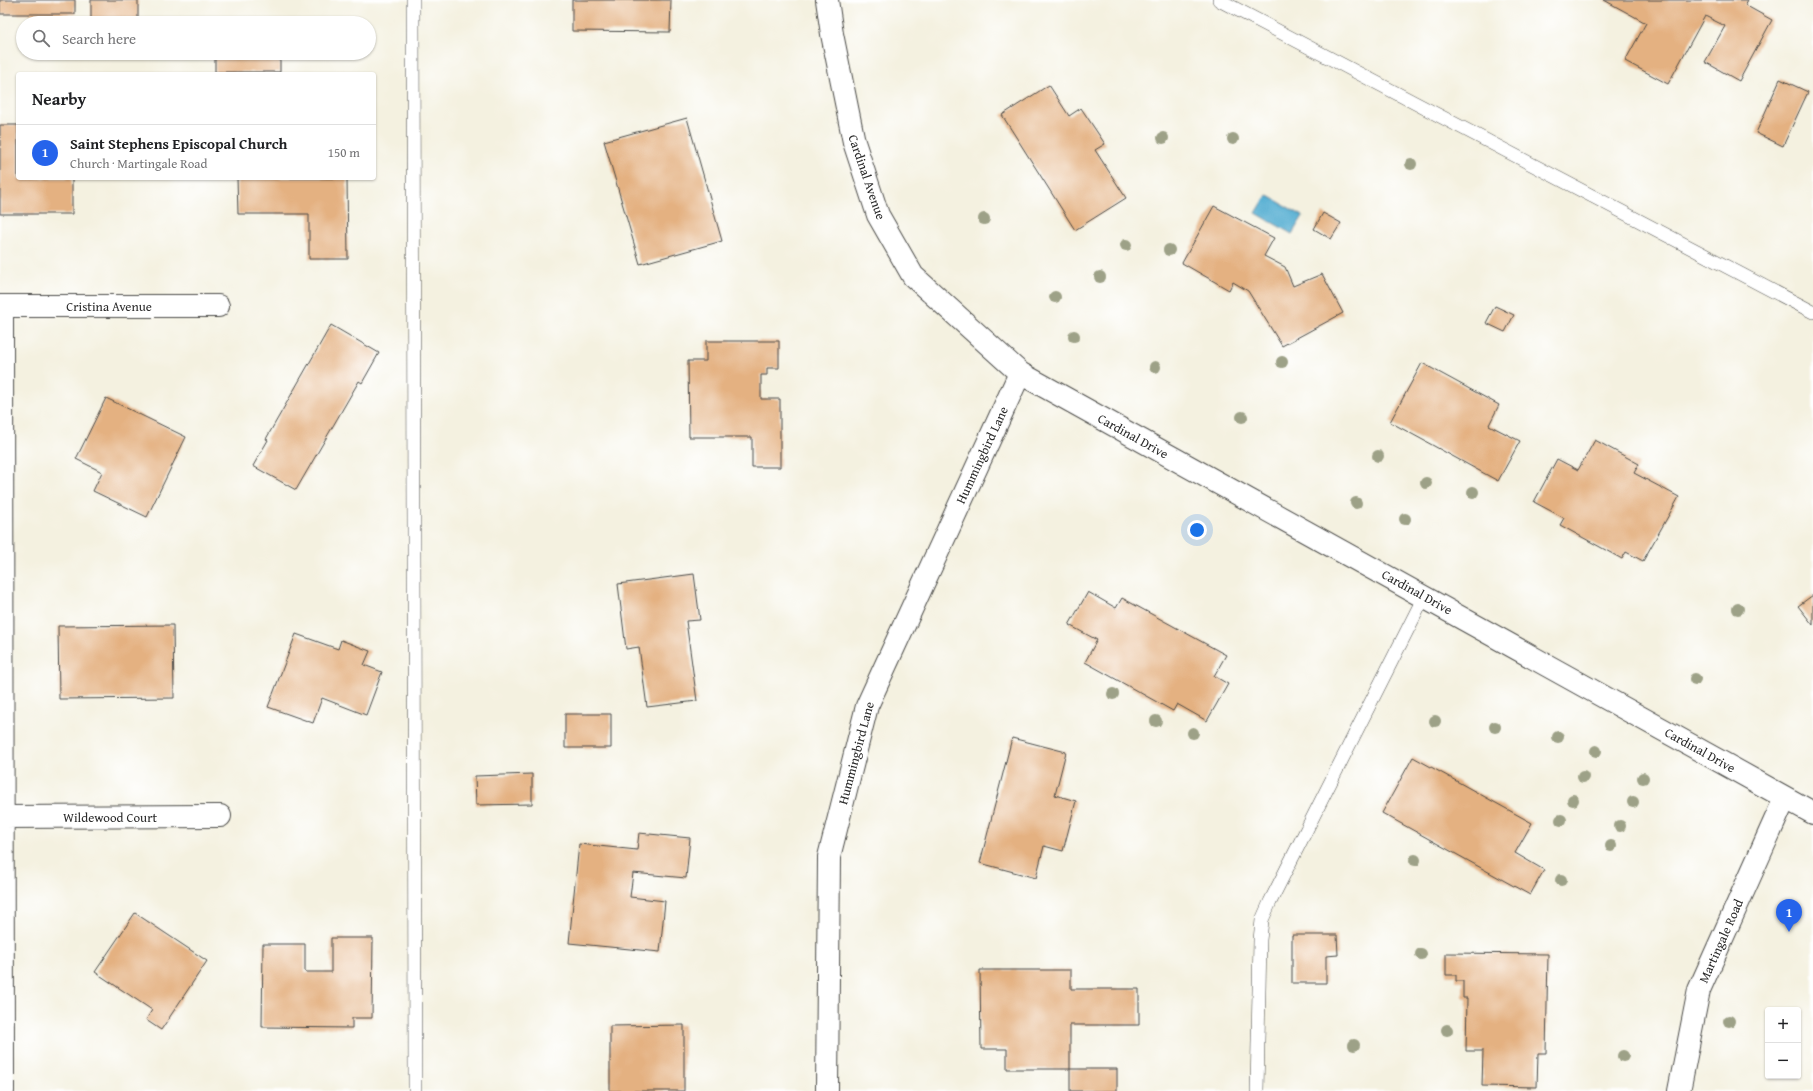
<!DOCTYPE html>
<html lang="en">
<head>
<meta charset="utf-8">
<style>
  :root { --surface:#fff; --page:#f6f6f6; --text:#202124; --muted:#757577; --line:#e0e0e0; --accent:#2563eb }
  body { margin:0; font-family:"Gentium Book Plus",serif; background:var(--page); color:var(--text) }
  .controls { position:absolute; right:12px; bottom:12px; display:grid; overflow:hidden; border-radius:4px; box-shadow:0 1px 3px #0004 }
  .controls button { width:36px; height:36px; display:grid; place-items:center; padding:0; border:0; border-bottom:1px solid var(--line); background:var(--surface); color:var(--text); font:20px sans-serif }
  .you { position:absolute; left:1197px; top:530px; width:14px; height:14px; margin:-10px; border:3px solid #fff; border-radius:50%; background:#1a73e8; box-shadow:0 0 0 6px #1a73e833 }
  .badge { display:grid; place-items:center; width:26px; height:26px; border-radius:50%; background:var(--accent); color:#fff; font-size:13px; font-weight:700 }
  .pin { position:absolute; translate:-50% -33px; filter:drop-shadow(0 1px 2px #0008) }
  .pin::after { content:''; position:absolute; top:21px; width:14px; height:12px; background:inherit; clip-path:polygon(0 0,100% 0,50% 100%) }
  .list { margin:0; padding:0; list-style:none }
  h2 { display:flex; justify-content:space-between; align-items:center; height:52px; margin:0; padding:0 16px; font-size:17px }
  h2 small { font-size:13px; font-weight:400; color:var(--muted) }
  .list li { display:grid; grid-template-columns:26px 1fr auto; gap:12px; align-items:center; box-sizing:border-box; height:56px; padding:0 16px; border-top:1px solid var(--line) }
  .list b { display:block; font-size:15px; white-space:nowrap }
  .list p { margin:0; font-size:13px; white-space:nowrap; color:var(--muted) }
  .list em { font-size:13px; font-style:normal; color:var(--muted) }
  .icon { flex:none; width:22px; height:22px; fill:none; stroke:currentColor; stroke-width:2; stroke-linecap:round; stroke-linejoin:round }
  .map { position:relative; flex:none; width:1813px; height:1091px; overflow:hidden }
  .search { position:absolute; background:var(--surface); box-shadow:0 1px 3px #0004; left:16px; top:16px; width:360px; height:44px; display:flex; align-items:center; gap:10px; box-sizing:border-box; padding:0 14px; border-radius:22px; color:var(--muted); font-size:15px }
  .panel { position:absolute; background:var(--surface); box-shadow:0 1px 3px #0004; left:16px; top:72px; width:360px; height:108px; border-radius:4px }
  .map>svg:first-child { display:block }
</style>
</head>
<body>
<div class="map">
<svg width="1813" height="1091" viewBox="0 0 1813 1091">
  <rect width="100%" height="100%" fill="#fff"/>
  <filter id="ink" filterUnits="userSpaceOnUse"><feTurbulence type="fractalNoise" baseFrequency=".025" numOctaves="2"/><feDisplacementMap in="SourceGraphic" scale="8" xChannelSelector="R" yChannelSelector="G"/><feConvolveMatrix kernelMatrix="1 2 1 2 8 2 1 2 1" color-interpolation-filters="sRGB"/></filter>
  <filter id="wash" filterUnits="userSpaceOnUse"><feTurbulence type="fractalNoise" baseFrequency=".012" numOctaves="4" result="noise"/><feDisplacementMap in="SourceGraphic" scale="16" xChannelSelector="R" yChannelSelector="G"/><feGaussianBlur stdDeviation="0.9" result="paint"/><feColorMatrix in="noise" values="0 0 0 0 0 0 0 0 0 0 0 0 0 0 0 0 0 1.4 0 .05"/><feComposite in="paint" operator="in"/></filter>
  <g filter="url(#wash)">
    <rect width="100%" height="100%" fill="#f4f1e0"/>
    <!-- water -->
    <path fill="#54aed2" stroke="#406c7e" d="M1267,195L1303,216L1292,234L1256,213Z"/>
    <g id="blocks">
      <!-- building -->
      <path fill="#e4b181" d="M0,0H75V14H0Z
        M91,0H138V23H91Z
        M572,0H671L670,32L572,31Z
        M1604,0H1748L1745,5L1772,20L1739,81L1705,62L1725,26L1705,16L1668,84L1625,61L1646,23Z
        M215,53H280V72H215Z
        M1780,79L1808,92L1783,146L1756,133Z
        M1049,85L1069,116L1081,108L1105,144L1095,150L1126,198L1075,230L1002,115Z
        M687,118L722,241L640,264L604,141Z
        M0,125H18V178H72V214H0Z
        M237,178H347L348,259H309V214H238Z
        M1214,206L1274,238L1264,256L1285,267L1293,286L1322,274L1343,313L1282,346L1248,291L1233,282L1229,290L1182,263Z
        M1323,213L1341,223L1331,239L1314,229Z
        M1495,306L1514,315L1505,332L1486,323Z
        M331,325L379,353L362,383L359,381L296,490L253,466L268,440L266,439Z
        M706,341H779V368H767V375H761V399H780V467H752V437H689L688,361H706Z
        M1422,363L1499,405L1489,425L1520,441L1498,481L1390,422Z
        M106,398L186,437L147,517L93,491L102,472L76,459Z
        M1595,440L1639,464L1634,473L1679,497L1643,561L1626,552L1622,559L1560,525L1564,518L1534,502L1557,459L1578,470Z
        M694,574L700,620L686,621L697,701L647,707L639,647L626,649L618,584Z
        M1088,592L1116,608L1122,598L1226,655L1214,676L1228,684L1207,721L1177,704L1173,711L1085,662L1097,640L1069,625Z
        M1813,595V625L1798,606Z
        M173,625L174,698L59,699L58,626Z
        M296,634L338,649L341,640L370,651L364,665L382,672L366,715L322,698L313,723L268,707Z
        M565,714H611V748H565Z
        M1012,738L1066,752L1055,795L1076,801L1063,851L1044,846L1036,878L980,863Z
        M1413,757L1532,823L1515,853L1544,870L1530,895L1382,813Z
        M532,774V804L476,805L475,776Z
        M639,833L690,838L686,878L633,873L630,897L665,901L660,952L569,943L579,844L637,850Z
        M135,913L207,961L161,1030L146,1020L152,1010L95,972Z
        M1292,935H1337L1338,955L1326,956V983H1292Z
        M331,938H373L372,1018H352V1028L262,1027L263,944H305V972H331Z
        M1446,953L1548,954L1546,1053H1538L1537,1087L1482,1086L1483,1051H1466L1467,998H1463V981H1456V975H1446Z
        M980,970H1071V989H1139V1025H1070V1069H1007V1049H981Z
        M684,1025V1091H610V1026Z
        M1070,1069H1117V1091H1070Z"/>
    </g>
  </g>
  <g filter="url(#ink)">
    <use href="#blocks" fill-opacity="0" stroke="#494946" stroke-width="1"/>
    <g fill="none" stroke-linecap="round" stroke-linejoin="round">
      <!-- lane casing -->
      <g stroke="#494946" stroke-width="14">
        <path id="lane" d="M413,0L415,1091
          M1219,0L1813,312
          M1257,1091L1260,940L1262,920L1270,902L1424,597"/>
      </g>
      <!-- street casing -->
      <g stroke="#494946" stroke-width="24">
        <path id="street" d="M827,0L832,34L854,142L878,215L913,276L1020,373L1813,813
          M0,306H218
          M2,306L3,1091
          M0,817L220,816
          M827,1091L829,857L867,706L1020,373
          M1679,1091L1699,990L1785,798"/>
      </g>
      <!-- lane -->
      <use href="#lane" stroke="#fff" stroke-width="13"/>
      <!-- street -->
      <use href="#street" stroke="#fff" stroke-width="22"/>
    </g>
    <!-- trees -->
    <g fill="#9da187">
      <circle cx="1163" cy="138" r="6"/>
      <circle cx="1233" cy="139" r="6"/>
      <circle cx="1411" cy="164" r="6"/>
      <circle cx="984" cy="219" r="6"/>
      <circle cx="1126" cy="245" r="6"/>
      <circle cx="1169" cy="250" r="6"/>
      <circle cx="1100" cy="277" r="6"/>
      <circle cx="1055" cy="297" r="6"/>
      <circle cx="1074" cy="336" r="6"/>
      <circle cx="1282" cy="362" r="6"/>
      <circle cx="1155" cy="367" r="6"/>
      <circle cx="1242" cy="417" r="6"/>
      <circle cx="1378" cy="456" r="6"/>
      <circle cx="1426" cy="483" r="6"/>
      <circle cx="1473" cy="492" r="6"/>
      <circle cx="1356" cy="503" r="6"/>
      <circle cx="1405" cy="519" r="6"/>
      <circle cx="1738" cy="609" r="6"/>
      <circle cx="1695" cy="679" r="6"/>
      <circle cx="1113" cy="694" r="6"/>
      <circle cx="1156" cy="721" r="6"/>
      <circle cx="1435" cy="721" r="6"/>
      <circle cx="1495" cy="727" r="6"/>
      <circle cx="1193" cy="733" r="6"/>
      <circle cx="1558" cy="737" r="6"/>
      <circle cx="1596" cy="751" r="6"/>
      <circle cx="1583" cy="777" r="6"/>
      <circle cx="1643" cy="778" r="6"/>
      <circle cx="1573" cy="800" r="6"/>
      <circle cx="1633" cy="802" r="6"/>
      <circle cx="1561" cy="820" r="6"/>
      <circle cx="1620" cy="826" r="6"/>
      <circle cx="1611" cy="846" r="6"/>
      <circle cx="1415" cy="860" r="6"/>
      <circle cx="1561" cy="880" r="6"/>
      <circle cx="1421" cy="954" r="6"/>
      <circle cx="1729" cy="1021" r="6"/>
      <circle cx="1447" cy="1030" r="6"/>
      <circle cx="1354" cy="1045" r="6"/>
      <circle cx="1623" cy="1056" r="6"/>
    </g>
  </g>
  <g text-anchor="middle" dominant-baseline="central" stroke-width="3.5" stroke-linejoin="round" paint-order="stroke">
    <!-- street labels -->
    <g font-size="13" fill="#2b2b2b" stroke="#fff">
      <text transform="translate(867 177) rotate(71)">Cardinal Avenue</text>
      <text x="109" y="306">Cristina Avenue</text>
      <text transform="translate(1133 436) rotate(29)">Cardinal Drive</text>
      <text transform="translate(982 455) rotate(-65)">Hummingbird Lane</text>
      <text transform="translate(1417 592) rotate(29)">Cardinal Drive</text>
      <text transform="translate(1700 750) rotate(29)">Cardinal Drive</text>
      <text transform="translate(856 753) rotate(-75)">Hummingbird Lane</text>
      <text x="110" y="817">Wildewood Court</text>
      <text transform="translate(1721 941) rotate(-66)">Martingale Road</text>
    </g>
  </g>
</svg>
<div class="controls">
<button>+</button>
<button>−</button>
</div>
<div class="you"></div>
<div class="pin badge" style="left:1789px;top:932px">1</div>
<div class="search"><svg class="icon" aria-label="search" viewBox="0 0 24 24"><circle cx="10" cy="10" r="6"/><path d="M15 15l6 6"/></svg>Search here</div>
<section class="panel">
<h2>Nearby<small></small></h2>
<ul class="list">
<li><span class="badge">1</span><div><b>Saint Stephens Episcopal Church</b><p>Church · Martingale Road</p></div><em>150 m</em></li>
</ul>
</section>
</div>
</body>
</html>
